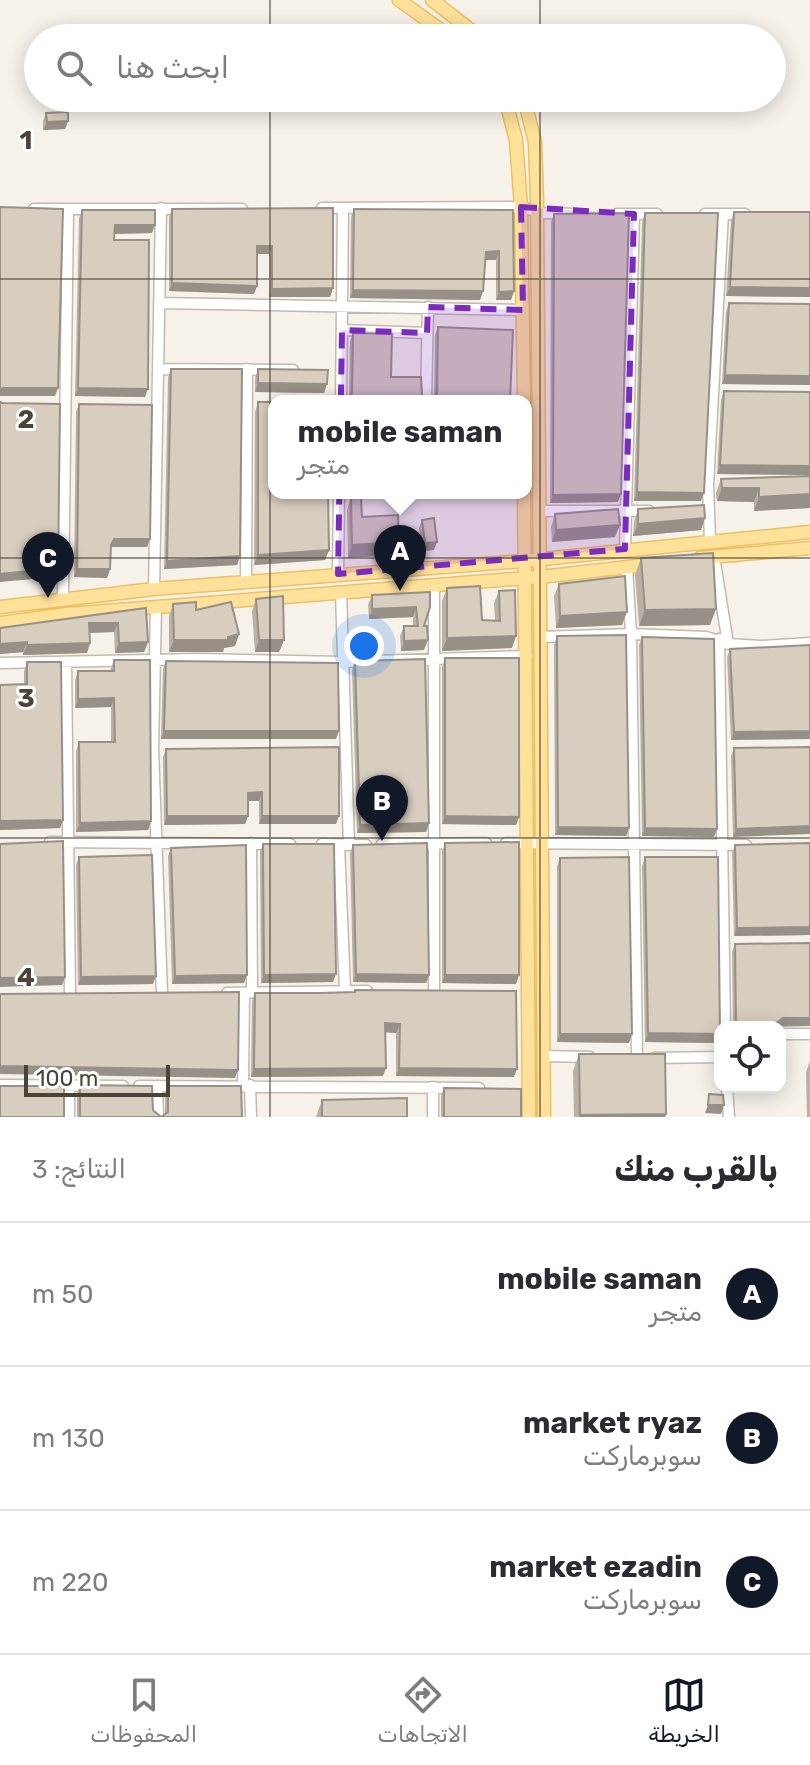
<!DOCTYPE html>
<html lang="ar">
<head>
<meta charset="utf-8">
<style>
  :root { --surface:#fff; --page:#f2f2f3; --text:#2b2b33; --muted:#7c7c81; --line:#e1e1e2; --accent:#111827 }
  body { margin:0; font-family:Rubik,Cairo,sans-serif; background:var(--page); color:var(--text); direction:rtl }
  .controls { position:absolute; right:24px; bottom:24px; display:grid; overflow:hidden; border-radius:16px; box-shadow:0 4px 20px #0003 }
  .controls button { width:72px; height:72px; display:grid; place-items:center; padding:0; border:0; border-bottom:2px solid var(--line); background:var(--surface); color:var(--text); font:40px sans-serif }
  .scale { position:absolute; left:24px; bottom:20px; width:146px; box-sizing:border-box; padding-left:8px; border:4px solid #4b4337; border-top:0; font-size:22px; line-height:28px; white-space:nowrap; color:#4b4337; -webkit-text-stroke:6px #fff; paint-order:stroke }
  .you { position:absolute; left:364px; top:646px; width:28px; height:28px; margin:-20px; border:6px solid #fff; border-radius:50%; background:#1a73e8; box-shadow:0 0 0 12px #1a73e833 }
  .badge { display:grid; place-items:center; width:52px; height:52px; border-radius:50%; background:var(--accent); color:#fff; font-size:26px; font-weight:700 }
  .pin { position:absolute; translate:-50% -66px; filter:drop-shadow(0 2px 4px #0008) }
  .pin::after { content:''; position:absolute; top:42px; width:28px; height:24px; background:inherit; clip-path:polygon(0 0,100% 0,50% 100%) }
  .popup { position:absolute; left:268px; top:395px; width:264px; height:104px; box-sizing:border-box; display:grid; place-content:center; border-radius:16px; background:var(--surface); filter:drop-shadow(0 2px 6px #0005); font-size:26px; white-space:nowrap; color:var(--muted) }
  .popup b { font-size:30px; color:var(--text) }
  .popup::after { content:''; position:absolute; left:50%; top:100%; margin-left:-16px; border:16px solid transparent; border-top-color:var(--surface) }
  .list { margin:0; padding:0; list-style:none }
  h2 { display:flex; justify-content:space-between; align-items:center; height:104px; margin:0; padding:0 32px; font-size:34px }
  h2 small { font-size:26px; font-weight:400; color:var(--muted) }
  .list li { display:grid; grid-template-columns:52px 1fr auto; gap:24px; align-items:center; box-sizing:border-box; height:144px; padding:0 32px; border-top:2px solid var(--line) }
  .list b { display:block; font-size:30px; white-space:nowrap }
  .list p { margin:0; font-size:26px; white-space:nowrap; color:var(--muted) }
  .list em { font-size:26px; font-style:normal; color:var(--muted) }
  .icon { flex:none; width:44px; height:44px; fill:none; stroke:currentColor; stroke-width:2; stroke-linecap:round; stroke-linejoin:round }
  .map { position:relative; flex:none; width:810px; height:1117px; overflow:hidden; direction:ltr }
  .search { position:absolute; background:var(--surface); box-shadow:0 4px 20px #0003; left:24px; right:24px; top:24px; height:88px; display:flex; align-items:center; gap:20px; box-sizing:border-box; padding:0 28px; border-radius:44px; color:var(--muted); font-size:30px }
  .sheet { height:536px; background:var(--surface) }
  nav { display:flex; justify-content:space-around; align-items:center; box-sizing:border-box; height:112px; border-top:2px solid var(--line); background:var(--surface); font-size:22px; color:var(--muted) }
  nav a { display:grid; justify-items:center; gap:4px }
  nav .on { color:var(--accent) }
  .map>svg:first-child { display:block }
</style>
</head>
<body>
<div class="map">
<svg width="810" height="1117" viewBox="0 0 810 1117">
  <rect width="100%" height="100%" fill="#f6f2ea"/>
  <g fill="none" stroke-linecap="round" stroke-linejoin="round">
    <!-- minor casing -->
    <g stroke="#c2baac" stroke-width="13">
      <path id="minor" d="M322,208L521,207L543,213L577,214
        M34,209H242
        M617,214H657
        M705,214H745
        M159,303L523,310
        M342,330L427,333
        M159,369L293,370
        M341,401L343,209
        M426,401L428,307
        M539,511H649
        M710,541L708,485L723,214
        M625,549L634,214
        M714,556L728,644
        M627,568L631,634L637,1058
        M338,574L339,493
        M246,581L247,369
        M434,585V992
        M154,589L161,208
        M341,592L349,845
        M63,598L68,209
        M156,607L153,749L162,993
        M540,637L631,634L706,637L728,644L761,646L810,643
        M719,639L725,1027
        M66,662L70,995
        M0,663L199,659L343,662L527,656
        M50,842L290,844
        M251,843L252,992
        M506,843L746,845
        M322,844L366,845
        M382,844L486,843
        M339,845L345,990
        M227,993L367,991
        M780,1034H810
        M544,1056L590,1057
        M654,1058L720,1057
        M0,1085L123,1086
        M69,1085V1117
        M243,1085L244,993
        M250,1085L251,1117
        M139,1086L479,1088
        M157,1086L158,1117
        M727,1087L729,1117
        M433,1117V1087"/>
    </g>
    <!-- major casing -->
    <g stroke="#ebc163" stroke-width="15">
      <path id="major" d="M399,0L452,38
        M432,0L481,38
        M505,98L516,140L521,207L524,401
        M524,98L535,142L537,201L544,1117
        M524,493L529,1117
        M700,558L810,548
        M0,607L154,589L523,561L810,532
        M0,623L67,614L540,577L654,564"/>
    </g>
    <!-- minor -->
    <use href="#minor" stroke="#fff" stroke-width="10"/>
    <!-- major -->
    <use href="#major" stroke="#ffe19a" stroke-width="12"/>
  </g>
  <!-- wall -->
  <path fill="#bab1a4" d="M46,113L68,121L65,129L43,130V121Z
    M333,208V288L330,297H269V254H257V286L254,294L169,291V217L172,209Z
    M354,209L513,210L514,291L511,300H496V260H485L483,291L480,300L350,298L351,217Z
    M82,210L152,233L114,234V240L145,397L75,396L79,218Z
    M734,212H810V297L726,296L731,221Z
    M645,213L701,501H634L642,222Z
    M554,214L618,502L550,503L551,222Z
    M729,303L810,304V385L722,384L726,312Z
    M438,327L510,401H347L349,398L350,341L353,333L391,377L430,401L434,396L435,335Z
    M171,369L240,556L237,565L164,569L168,377Z
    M258,369L327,384L324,393L255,392V378Z
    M724,391L810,392V475L717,474L721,400Z
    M258,402L329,550L325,560L254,565L255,412Z
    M79,404L147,547H111L110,569L107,578L74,577L76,412Z
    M810,476V508L754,511V502L717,501L716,493L721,479Z
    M351,497L362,517L395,555L348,558L347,510Z
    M638,509L701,530L633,536L634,522Z
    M555,514L615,537L552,542L551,527Z
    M422,520L434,550L422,551L419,528Z
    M641,558L710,625L639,626L635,575Z
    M559,584L622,625L556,628L554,596Z
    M447,588L482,620H495L494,603L499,591L512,648L442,651V601Z
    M430,592L424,626V650L401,651L400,636L404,626H413V617L369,619L368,605L372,595Z
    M256,599L284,640L279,652H255L252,611Z
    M173,604L196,610L239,634L235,646L224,648L223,652H169V616Z
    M146,608L148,642L144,652L115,653L114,632L90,633V643L87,653L23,655V652L0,654V628Z
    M557,636L629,828L626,836L555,835L554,645Z
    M642,637L714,837L642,836L639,645Z
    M810,645V739L731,740L727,657L730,649Z
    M445,658L519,817L516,825L442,824V667Z
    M114,660L151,821L148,830L76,832V751L79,742H111V707L75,708V680L78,671H110Z
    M166,661L336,739H161L163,669Z
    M355,661L429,823L426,832L357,833L352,670Z
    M27,662L63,820L60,828L0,830V685L24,684V671Z
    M810,747L733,837L731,756L734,748Z
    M166,749L336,824H259V801H248V816L245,824L164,825L163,757Z
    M445,843L519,975L516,984L442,983V851Z
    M810,843V935L734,936L732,853L735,845Z
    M263,844L333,982L261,983L260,852Z
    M353,845L429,975L426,983L353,982L350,853Z
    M171,848L244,983L172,984L168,856Z
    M79,857L153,984L78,985L76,865Z
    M645,857L720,1034L717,1043L645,1042L642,866Z
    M560,858L629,1043L557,1042V866Z
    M735,944L810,1026L733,1027L732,952Z
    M355,992L514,1077L396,1076V1033L385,1032L383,1076L251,1077L252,1001L255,993H319Z
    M579,1054L666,1114L665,1117H574L573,1071Z
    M810,1061V1117H807L806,1072Z
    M80,1085L153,1110L161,1117L165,1114V1094L168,1086L242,1117H77V1094Z
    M444,1088L521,1117H441V1096Z
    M322,1100L407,1117H316Z"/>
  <!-- shaded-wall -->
  <path fill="#979086" d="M68,121L65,129L43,130L47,122Z
    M115,225H155L152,233L112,234Z
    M257,246H272L269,254H254Z
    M499,251L496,260H483L486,252Z
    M172,283L257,286L254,294L169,291Z
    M730,287L810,288V297L726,296Z
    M333,288L330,297H269L272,289Z
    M353,290L483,291L480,300L350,298Z
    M514,291L511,300H496L499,292Z
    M725,375L810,376V385L722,384Z
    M258,383L327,384L324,393L255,392Z
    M3,388H58L55,396H0V390Z
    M78,388L148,389L145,397L75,396Z
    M720,465L810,466V475L717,474Z
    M722,488H759L754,502L717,501Z
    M637,492L704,493L701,501H634Z
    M621,494L618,502L550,503L553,495Z
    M810,494V508L754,511L759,497Z
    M705,518L701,530L633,536L638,524Z
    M620,525L615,537L552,542L556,530Z
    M114,539H150L147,547H111L108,553Z
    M399,542L395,555L348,558L352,545Z
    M437,542L434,550L422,551L425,543Z
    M329,550L325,560L254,565L258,555Z
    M240,556L237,565L164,569L167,561Z
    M58,568L55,577L0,582V574Z
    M77,569H110L107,578L74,577Z
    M416,607L413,617L369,619L372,609Z
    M716,609L710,625L639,626L645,610Z
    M627,612L622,625L556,628L560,616Z
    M89,623H118L114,632L85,633Z
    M239,634L235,646L224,648L223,652H169L174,640L228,637Z
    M516,636L512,648L442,651L447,638Z
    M259,640H284L279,652H255Z
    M428,640L424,650L401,651L404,641Z
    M27,642L23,652L0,654V644Z
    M148,642L144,652L115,653L119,643Z
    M90,643L87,653L23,655L27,645Z
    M114,698L111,707L75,708L78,699Z
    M164,731H339L336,739H161Z
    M810,731V739L731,740L734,732Z
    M262,792L259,801H245L248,793Z
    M167,816H248L245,824L164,825Z
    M262,816H339L336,824H259Z
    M445,816L519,817L516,825L442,824Z
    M63,820L60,828L0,830V821Z
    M151,821L148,830L76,832L80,823Z
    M429,823L426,832L357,833L360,825Z
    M810,826V834L733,837L736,829Z
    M558,827L629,828L626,836L555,835Z
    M645,828L717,829L714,837L642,836Z
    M810,927V935L734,936L737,928Z
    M336,974L333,982L261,983L264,975Z
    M356,974L429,975L426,983L353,982Z
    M247,975L244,983L172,984L175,976Z
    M445,975H519L516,984L442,983Z
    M156,976L153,984L78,985L81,977Z
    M65,977L62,985L0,987V978Z
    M783,1018H810V1026L735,1027L736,1023Z
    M385,1023L400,1024L396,1033L382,1032Z
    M648,1033L720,1034L717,1043L645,1042Z
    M560,1034H632L629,1043L557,1042Z
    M0,1066L238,1070L235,1078L0,1074Z
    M386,1068L383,1076L251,1077L254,1069Z
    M399,1068L517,1069L514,1077L396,1076Z
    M708,1105H724L721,1114L705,1113Z
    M666,1114L665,1117H579L580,1115Z"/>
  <!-- building -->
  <path fill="#d8cebf" stroke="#979086" stroke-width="2" d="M68,112V121L47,122L46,113Z
    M0,207L63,209L58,388H3L0,390Z
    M333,208V288L272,289V246H257V286L172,283V209Z
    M354,209L513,210L514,291L499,292V251L486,252L483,291L353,290Z
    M82,210H155V225H115L114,240H149L148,389L78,388Z
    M734,212H810V288L730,287Z
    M629,213L621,494L553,495L554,214Z
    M645,213H718L704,493L637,492Z
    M729,303L810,304V376L725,375Z
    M438,327L513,330L510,401H348L352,393L353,333L392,334L391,377H421L422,396L430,401L437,393Z
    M171,369H242L240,556L167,561Z
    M258,369L328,370L327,384L258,383Z
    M724,391L810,392V466L720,465Z
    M0,402L2,403L60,404L58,568L0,574Z
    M258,402H274V493H328L329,550L258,555Z
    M79,404L152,405L150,539H114L111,545L110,569H77Z
    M810,476V494L759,497V488H722L721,479Z
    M351,497H361L362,517L398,515L399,542L352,545Z
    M704,505L705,518L638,524V509Z
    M618,509L620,525L556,530L555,514Z
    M434,518L437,542L425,543L422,520Z
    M713,553L716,609L645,610L641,558Z
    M625,576L627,612L560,616L559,584Z
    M480,586L482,620L500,621L499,591L515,590L516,636L447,638V588Z
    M430,592V607L424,626H427L428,640L404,641V626H418L416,607L372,609V595Z
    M283,596L284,640H259L256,599Z
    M196,602V610L231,602L239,634L228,637V640H174L173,604Z
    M146,608L148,642L119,643L118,623H89L90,643L27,645V642L0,644V628Z
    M626,635L629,828L558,827L557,636Z
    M642,637L714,639L717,829L645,828Z
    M810,645V731L734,732L730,649Z
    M445,658H519V817L445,816Z
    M425,659L429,823L360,825L355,661Z
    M114,660H150L151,821L80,823L79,742H115L114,698L78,699V671H114Z
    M166,661L338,663L339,731H164Z
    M27,662H61L63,820L0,821V685L27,684Z
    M339,747V816H262V792L248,793V816H167L166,749Z
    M810,747V826L736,829L734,748Z
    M63,841L65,977L0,978V844Z
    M519,842V975H445V843Z
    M427,843L429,975L356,974L353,845Z
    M810,843V927L737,928L735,845Z
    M263,844H334L336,974L264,975Z
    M246,845L247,975L175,976L171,848Z
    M152,855L156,976L81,977L79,857Z
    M629,857L632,1034H560V858Z
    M645,857H718L720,1034L648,1033Z
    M810,943V1018H783L776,1023H736L735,944Z
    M355,990L516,991L517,1069L399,1068L400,1024L385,1023L386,1068L254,1069L255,993H319L355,992Z
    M239,992L238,1070L0,1066V994Z
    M579,1054H665L666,1114L580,1115Z
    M80,1085L152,1086L153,1110L161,1117L168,1112V1086H241L242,1117H80Z
    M0,1086H64V1117H0Z
    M444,1088L521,1089V1117H444Z
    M709,1094L723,1095L724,1105H708Z
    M407,1098V1117H322V1100Z"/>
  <!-- marked area -->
  <path fill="#7b2cbf" fill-opacity="0.2" stroke="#7b2cbf" stroke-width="6" stroke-dasharray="16 10" stroke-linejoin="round" d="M521,207L634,214L625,549L338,574L342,330L427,333L428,307L523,310Z"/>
  <!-- grid -->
  <path fill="none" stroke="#4b4337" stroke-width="2" stroke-opacity="0.55" d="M270,0V38M540,0V38M270,98V1117M540,98V1117M0,279H810M0,558H810M0,838H810"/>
  <g font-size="26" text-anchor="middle" font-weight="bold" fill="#4b4337" stroke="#fff" stroke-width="6" stroke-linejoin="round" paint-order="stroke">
    <text x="26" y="149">1</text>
    <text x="26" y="428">2</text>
    <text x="26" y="707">3</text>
    <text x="26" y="986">4</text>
  </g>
</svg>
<div class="controls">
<button><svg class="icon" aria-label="locate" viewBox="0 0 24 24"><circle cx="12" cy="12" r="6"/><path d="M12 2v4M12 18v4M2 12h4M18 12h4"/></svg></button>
</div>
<div class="scale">100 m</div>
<div class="you"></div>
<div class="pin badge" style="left:400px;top:591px">A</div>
<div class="popup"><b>mobile saman</b>متجر</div>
<div class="pin badge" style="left:382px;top:841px">B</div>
<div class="pin badge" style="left:48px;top:598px">C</div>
<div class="search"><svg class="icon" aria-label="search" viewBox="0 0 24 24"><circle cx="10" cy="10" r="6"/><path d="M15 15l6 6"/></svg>ابحث هنا</div>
</div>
<section class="sheet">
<h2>بالقرب منك<small>النتائج: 3</small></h2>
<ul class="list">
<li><span class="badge">A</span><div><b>mobile saman</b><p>متجر</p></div><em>50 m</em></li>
<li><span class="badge">B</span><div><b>market ryaz</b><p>سوبرماركت</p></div><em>130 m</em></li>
<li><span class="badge">C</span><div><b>market ezadin</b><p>سوبرماركت</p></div><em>220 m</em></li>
</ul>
</section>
<nav>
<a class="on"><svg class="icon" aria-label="map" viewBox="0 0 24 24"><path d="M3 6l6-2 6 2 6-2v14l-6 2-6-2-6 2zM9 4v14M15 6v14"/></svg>الخريطة</a>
<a><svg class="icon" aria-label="directions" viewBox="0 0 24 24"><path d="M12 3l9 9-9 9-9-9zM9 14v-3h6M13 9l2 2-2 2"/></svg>الاتجاهات</a>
<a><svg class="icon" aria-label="saved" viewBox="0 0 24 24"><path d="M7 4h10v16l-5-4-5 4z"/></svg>المحفوظات</a>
</nav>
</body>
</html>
